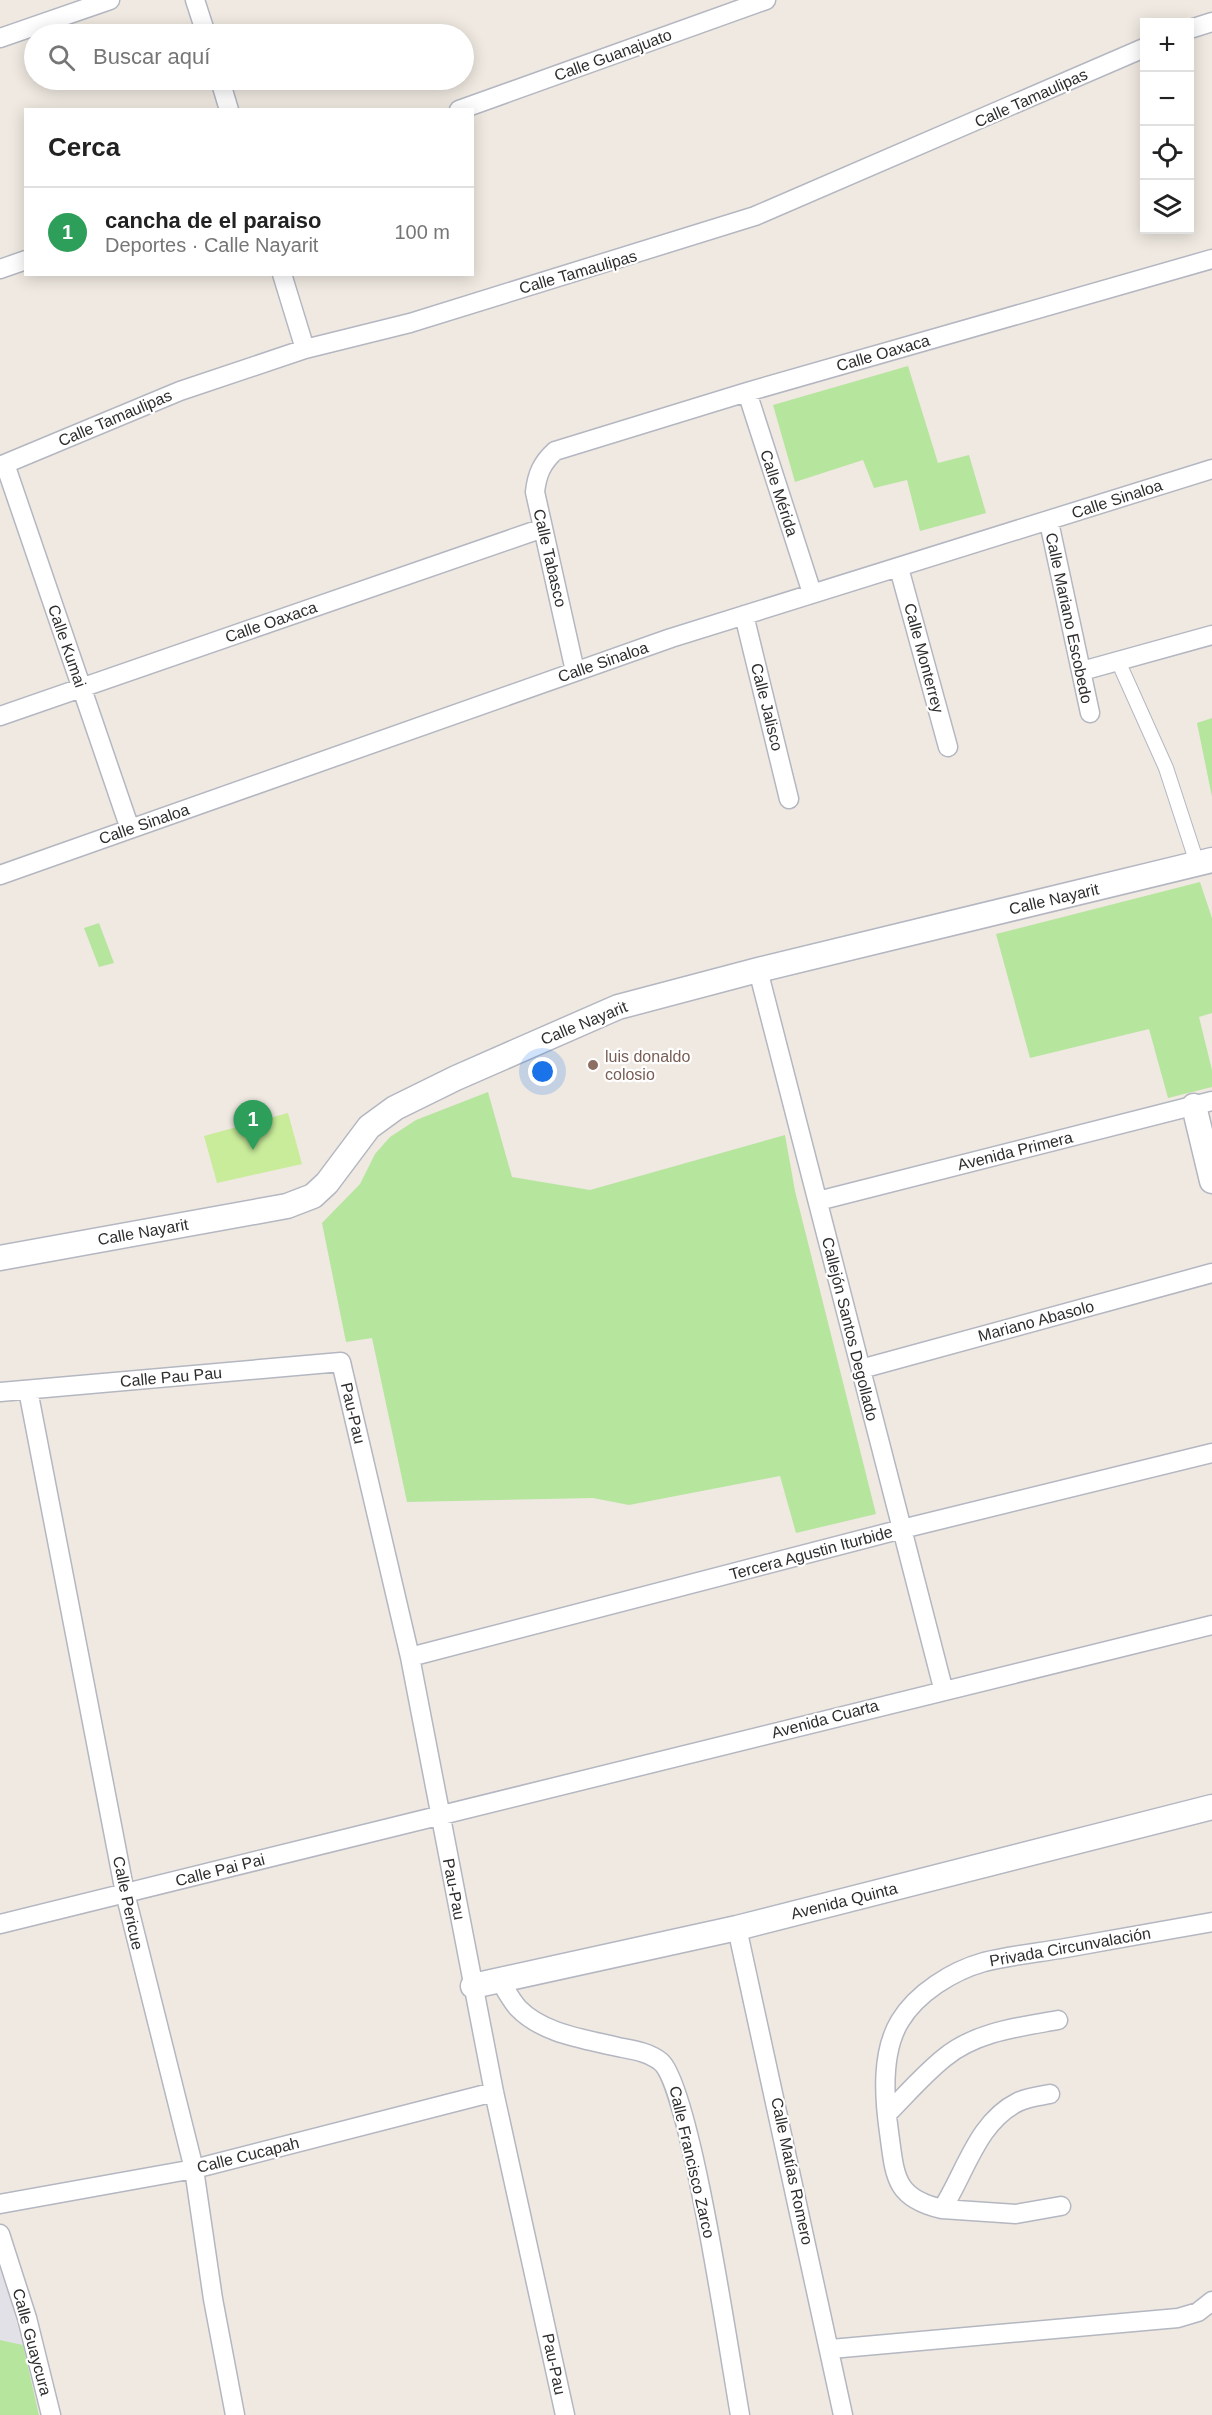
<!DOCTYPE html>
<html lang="es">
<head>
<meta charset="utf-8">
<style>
  :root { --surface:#fff; --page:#f2f2f2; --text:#222; --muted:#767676; --line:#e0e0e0; --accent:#4264fb }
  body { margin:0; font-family:Helvetica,sans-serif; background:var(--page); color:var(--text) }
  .controls { position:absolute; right:18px; top:18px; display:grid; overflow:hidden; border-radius:0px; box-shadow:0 3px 15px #0003 }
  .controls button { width:54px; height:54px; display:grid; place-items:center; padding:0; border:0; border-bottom:2px solid var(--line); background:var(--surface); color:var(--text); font:30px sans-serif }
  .you { position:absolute; left:543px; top:1072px; width:21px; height:21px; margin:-15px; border:4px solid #fff; border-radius:50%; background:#1a73e8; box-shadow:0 0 0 9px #1a73e833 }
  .badge { display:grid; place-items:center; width:39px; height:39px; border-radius:50%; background:var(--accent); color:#fff; font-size:20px; font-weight:700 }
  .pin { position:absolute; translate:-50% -50px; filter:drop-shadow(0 2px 3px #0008) }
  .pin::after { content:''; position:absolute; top:32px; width:21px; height:18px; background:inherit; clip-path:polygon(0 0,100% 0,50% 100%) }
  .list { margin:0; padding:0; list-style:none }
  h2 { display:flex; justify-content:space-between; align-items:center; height:78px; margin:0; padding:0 24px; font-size:26px }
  h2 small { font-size:20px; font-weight:400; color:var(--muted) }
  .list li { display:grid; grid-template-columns:39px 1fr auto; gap:18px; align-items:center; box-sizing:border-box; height:90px; padding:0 24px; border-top:2px solid var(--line) }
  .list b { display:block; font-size:22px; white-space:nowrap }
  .list p { margin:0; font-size:20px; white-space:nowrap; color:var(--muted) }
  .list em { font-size:20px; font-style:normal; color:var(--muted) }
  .icon { flex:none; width:33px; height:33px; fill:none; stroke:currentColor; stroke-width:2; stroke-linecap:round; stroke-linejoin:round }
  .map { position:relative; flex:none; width:1212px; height:2415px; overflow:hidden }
  .search { position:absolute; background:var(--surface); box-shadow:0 3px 15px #0003; left:24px; top:24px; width:450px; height:66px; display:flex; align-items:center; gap:15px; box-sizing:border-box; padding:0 21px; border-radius:33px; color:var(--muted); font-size:22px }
  .panel { position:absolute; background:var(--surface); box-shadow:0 3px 15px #0003; left:24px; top:108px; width:450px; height:168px; border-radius:0px }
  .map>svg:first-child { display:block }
</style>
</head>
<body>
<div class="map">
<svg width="1212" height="2415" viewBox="0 0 1212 2415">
  <rect width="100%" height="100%" fill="#efe9e1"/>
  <!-- industrial -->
  <path fill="#e3e1e8" d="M0,2263L23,2345L0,2340Z"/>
  <!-- green -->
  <path fill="#b6e59e" d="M908,366L938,463L969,455L986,513L920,531L907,480L874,488L863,460L795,482L773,405Z
    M1212,718V797L1197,723Z
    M1200,882L1212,918V1013L1199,1017L1212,1070V1087L1168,1098L1149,1029L1030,1058L996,934Z
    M99,923L114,963L99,967L84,928Z
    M488,1092L512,1177L590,1190L785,1135L795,1191L876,1514L796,1533L780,1476L629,1505L593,1498L407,1502L372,1338L346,1342L322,1223L360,1184L375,1154L390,1137L416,1120Z
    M0,2340L23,2345L39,2415H0Z"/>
  <!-- pitch -->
  <path fill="#c9ec9a" d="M288,1113L302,1164L217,1183L204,1136Z"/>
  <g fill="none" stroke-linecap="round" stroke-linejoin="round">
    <!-- pedestrian casing -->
    <g stroke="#b4b7c1" stroke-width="16">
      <path id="pedestrian" d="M1118,661L1166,768L1197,863"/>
    </g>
    <!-- minor casing -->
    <g stroke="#b4b7c1" stroke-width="21">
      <path id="minor" d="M195,0L206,34
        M1190,29L1212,22
        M0,38L110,0
        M220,80L229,110
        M459,110L766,0
        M0,269L26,260
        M282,274L305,349
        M747,392L812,593
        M5,464L130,829
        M0,466L180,391L305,349L410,323L755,216L1144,48
        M1049,522L1090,713
        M899,568L948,747
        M744,615L789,799
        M575,671L535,492C537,474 542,463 555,451L747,392L1212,259
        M1082,671L1212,635
        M0,716L543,528
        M0,875L671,638L1212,469
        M758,970L943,1688
        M818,1201L1212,1101
        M861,1369L1212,1273
        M28,1390L125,1893L194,2169L213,2299L235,2415
        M0,1392L341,1362L410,1657L494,2092L565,2415
        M410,1657L902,1529L1212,1453
        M0,1924C404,1825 807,1721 1212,1625
        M737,1928L843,2415
        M500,1981C506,1990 511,2000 518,2008C543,2034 585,2039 618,2047C633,2050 649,2052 661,2062C691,2088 730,2360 740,2415
        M1050,2094C1040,2096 1028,2097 1018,2102C977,2122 965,2174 942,2209C894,2198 895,2176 889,2132C884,2097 881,2052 900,2021C917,1993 952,1971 984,1962C1008,1956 1035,1953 1060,1949C1111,1940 1161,1931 1212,1922
        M887,2114C905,2096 923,2075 944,2058C975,2032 1019,2027 1058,2020
        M0,2204L194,2169L494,2092
        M942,2209L1016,2214L1061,2206
        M0,2234L27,2318L51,2415
        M831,2349L1178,2318L1198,2312L1212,2301"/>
    </g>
    <!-- tertiary casing -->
    <g stroke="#b4b7c1" stroke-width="27">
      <path id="tertiary" d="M1194,1106L1212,1181
        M0,1258L287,1206L313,1196L327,1183L369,1127L395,1108L456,1078L618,1007L758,970L1212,860
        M473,1986L737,1928L1212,1807"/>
    </g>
    <!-- pedestrian -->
    <use href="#pedestrian" stroke="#fff" stroke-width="14"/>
    <!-- minor -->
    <use href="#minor" stroke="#fff" stroke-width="18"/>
    <!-- tertiary -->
    <use href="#tertiary" stroke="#fff" stroke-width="24"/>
  </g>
  <!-- markers -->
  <circle fill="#8d6e63" stroke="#fff" stroke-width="2" cx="593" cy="1065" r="6"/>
  <g text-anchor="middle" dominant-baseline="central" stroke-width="4.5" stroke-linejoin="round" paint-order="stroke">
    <!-- street labels -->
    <g font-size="16" fill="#2e2e2e" stroke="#fff">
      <text transform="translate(613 55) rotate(-20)">Calle Guanajuato</text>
      <text transform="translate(1031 98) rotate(-24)">Calle Tamaulipas</text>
      <text transform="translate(578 272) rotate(-16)">Calle Tamaulipas</text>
      <text transform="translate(883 353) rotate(-16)">Calle Oaxaca</text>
      <text transform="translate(115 418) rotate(-23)">Calle Tamaulipas</text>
      <text transform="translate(779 493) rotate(72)">Calle Mérida</text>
      <text transform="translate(1117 499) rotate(-18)">Calle Sinaloa</text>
      <text transform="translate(550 558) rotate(77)">Calle Tabasco</text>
      <text transform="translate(1069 618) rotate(78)">Calle Mariano Escobedo</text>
      <text transform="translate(271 622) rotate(-19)">Calle Oaxaca</text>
      <text transform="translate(67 646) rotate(71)">Calle Kumai</text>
      <text transform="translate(924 658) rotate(75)">Calle Monterrey</text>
      <text transform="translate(603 662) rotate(-19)">Calle Sinaloa</text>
      <text transform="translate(767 707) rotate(76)">Calle Jalisco</text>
      <text transform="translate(144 824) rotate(-19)">Calle Sinaloa</text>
      <text transform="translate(1054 899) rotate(-13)">Calle Nayarit</text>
      <text transform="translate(584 1023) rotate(-22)">Calle Nayarit</text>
      <text transform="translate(1015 1151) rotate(-14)">Avenida Primera</text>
      <text transform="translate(143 1232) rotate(-10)">Calle Nayarit</text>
      <text transform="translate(1036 1321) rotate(-15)">Mariano Abasolo</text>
      <text transform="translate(850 1329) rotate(76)">Callejón Santos Degollado</text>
      <text transform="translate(171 1377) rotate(-5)">Calle Pau Pau</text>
      <text transform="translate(353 1413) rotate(77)">Pau-Pau</text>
      <text transform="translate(811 1553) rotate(-15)">Tercera Agustin Iturbide</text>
      <text transform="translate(825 1719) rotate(-15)">Avenida Cuarta</text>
      <text transform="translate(220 1870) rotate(-14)">Calle Pai Pai</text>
      <text transform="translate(454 1889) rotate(79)">Pau-Pau</text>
      <text transform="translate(844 1901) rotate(-14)">Avenida Quinta</text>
      <text transform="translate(128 1903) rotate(78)">Calle Pericue</text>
      <text transform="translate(1070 1947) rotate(-10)">Privada Circunvalación</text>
      <text transform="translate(248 2155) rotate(-14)">Calle Cucapah</text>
      <text transform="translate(692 2162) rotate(77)">Calle Francisco Zarco</text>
      <text transform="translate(792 2171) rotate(78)">Calle Matías Romero</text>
      <text transform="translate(32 2342) rotate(75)">Calle Guaycura</text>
      <text transform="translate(554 2364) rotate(78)">Pau-Pau</text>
    </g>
    <!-- education labels -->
    <g font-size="16" fill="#785e54" stroke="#fff" text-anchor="start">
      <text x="605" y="1056">luis donaldo<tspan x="605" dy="18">colosio</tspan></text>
    </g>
  </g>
</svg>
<div class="controls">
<button>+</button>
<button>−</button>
<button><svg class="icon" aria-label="locate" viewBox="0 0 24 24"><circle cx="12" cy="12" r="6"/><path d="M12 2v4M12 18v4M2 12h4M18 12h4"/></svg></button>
<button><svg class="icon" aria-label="layers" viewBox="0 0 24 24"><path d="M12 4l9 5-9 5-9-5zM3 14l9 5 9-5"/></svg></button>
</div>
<div class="you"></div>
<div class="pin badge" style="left:253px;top:1150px;background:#2e9e5b">1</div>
<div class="search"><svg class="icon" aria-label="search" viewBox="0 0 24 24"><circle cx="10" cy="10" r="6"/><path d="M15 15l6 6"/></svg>Buscar aquí</div>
<section class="panel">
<h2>Cerca<small></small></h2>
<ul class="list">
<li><span class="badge" style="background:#2e9e5b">1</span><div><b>cancha de el paraiso</b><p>Deportes · Calle Nayarit</p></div><em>100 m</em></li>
</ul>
</section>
</div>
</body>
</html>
